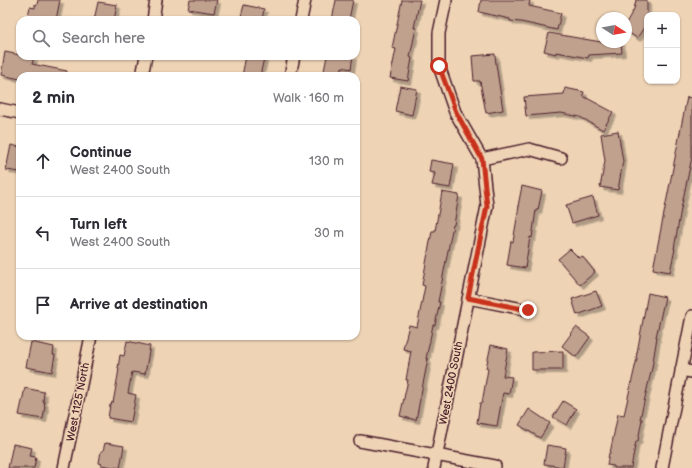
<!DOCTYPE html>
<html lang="en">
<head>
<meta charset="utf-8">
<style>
  :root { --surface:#fff; --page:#f2f2f3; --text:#2b2b33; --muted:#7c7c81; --line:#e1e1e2 }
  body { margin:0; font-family:"Balsamiq Sans",sans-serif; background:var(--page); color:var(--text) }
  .controls { position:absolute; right:12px; top:12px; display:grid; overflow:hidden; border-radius:8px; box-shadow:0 1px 3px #0004 }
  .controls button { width:36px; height:36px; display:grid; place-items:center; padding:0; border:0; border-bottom:1px solid var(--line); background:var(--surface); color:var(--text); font:20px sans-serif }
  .compass { position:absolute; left:596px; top:12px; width:36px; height:36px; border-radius:50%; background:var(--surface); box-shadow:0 1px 3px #0004; rotate:101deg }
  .stop { position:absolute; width:12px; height:12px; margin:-9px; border:3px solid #c8321e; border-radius:50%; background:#fff }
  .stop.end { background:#c8321e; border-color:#fff; box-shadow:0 1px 4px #0008 }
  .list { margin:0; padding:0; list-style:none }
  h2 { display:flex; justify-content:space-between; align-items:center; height:52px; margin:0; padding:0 16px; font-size:17px }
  h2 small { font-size:13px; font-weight:400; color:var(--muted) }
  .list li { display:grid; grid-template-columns:26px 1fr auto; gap:12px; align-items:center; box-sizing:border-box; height:72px; padding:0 16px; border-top:1px solid var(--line) }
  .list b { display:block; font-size:15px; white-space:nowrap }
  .list p { margin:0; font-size:13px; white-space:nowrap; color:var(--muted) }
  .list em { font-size:13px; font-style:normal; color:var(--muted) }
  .icon { flex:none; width:22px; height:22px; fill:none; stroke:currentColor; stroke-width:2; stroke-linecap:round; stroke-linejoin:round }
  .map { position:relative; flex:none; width:692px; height:468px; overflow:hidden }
  .search { position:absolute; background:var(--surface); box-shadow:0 1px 3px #0004; left:16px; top:16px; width:344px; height:44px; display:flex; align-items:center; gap:10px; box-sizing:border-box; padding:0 14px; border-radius:12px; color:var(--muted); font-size:15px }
  .panel { position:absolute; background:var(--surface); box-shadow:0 1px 3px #0004; left:16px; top:72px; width:344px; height:268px; border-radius:12px }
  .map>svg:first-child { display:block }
</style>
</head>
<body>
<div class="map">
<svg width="692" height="468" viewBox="0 0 692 468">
  <defs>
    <filter id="shadow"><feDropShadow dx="3.5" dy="3.5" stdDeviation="0" flood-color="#0004"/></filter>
  </defs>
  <rect width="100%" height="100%" fill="#eed3b5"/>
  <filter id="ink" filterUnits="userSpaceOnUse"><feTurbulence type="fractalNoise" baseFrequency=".025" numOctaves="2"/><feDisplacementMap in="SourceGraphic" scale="8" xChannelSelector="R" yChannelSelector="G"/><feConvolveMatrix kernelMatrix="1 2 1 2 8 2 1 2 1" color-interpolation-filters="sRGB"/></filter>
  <g filter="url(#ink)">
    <!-- building -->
    <path fill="#c0a18e" stroke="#4a1f2b" filter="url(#shadow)" d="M38,0H60L56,20H27L30,7L35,8V4L37,5Z
      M190,0H217L214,13L188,9Z
      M336,0H353L349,20H332Z
      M402,0H420L414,28H416L410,57L412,58L408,81L390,78L396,49L392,48Z
      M481,0H530L529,6L561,13L557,30L521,22L510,21V19L479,12Z
      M636,0H647V23L637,38L626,31V23L634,9Z
      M98,2L117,5L114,20H94Z
      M244,5L264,9L262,20H240Z
      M549,33L601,42H621L622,53L589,55L588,58L556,52V54L544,51Z
      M5,52L20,55V56L34,58L32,64L67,71L66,76H20V79L1,75Z
      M495,54L496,64L503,110L486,113L480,81H474L472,56Z
      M246,56H254L264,58L260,76H242Z
      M327,56H353L351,69L342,67L341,76H323Z
      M400,86L417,89L412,115L395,111Z
      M565,88L584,92L583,96L613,112L603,130L580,117L561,113L526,116L524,97L564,94Z
      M687,97L692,98V157L681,209L674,249H675L670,272L653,269Z
      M618,131L623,161L618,190L600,187L605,161L601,134Z
      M11,145L20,147V172L6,170Z
      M431,160L454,164L450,188L432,185L435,173L429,172Z
      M522,186L542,191L538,210H536L532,238L530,237L525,268L507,265L511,241L513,242L519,206H518Z
      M442,192L459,195L454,225H453L438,302H440L435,325H433L426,359H428L423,384L416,420L400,416L408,380H406L411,351L403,349L409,325L417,327L425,286L422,285L432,231H435Z
      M593,197L598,215L572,223L566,205Z
      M570,249L579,258L582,256L595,272L580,285L558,259Z
      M596,291L602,306L577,315L572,299Z
      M648,293L665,297L656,337H657L652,368L640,419H642L638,441H636L631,468H614V466L607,465L609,453H610L618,414L624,415L637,358H636L643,320Z
      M576,327L590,337L576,357L562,346Z
      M127,341L150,346L145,374L132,372L128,393L136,395L131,422L108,418L110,405H111L112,402L113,403L118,375L119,368H118L120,355L124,356Z
      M31,342L54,347L53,355H55L52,372L26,367Z
      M491,345L508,349L503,376L512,377L509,394L503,393L497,426L477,423L480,403H482L488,369L486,368Z
      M563,351V370H532V352Z
      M25,388L44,392L43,402H45L44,406H45L43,419L19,415Z
      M563,401L576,409L567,425L553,417Z
      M529,409L550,423L540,438L519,425Z
      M105,443L106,444V443L124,446L120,468L101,465L102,464L99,463L101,451H103Z
      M13,444L32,448L30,456L36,457L34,468H8Z
      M547,445L566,448L563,467L544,464Z"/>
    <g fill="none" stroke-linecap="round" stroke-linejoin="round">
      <!-- minor casing -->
      <g stroke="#4a1f2b" stroke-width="14">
        <path id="minor" d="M153,20L156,0
          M301,20L305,0
          M142,76L146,56
          M290,76L294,56
          M0,109L20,113
          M482,159L529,149L561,158
          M468,298L528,310
          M681,370L692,372
          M360,441L495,466
          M64,468L91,336
          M434,468L487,206L482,159L455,112L439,66V33L446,0
          M662,468L692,316"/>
      </g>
      <!-- minor -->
      <use href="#minor" stroke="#eed3b5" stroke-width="11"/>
    </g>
  </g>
  <g fill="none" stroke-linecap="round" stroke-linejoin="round" filter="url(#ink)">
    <!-- route -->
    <path stroke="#c8321e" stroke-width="5" d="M439,66L456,112L482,159L487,206L468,298L528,310"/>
  </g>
  <g text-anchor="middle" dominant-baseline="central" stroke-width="3" stroke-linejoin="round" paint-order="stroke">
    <!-- street labels -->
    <g font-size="11" fill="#4a1f2b" stroke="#eed3b5">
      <text transform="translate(451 383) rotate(-79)">West 2400 South</text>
      <text transform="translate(78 402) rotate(-79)">West 1125 North</text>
    </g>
  </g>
</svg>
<div class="controls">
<button>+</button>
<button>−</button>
</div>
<svg class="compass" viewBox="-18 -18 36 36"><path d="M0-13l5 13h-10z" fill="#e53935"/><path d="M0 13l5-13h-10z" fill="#7c7c81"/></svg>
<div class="stop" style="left:439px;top:66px"></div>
<div class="stop end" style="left:528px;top:310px"></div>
<div class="search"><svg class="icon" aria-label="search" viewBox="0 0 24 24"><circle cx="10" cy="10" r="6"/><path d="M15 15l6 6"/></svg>Search here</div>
<section class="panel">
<h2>2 min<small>Walk · 160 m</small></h2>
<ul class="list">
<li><svg class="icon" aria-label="ahead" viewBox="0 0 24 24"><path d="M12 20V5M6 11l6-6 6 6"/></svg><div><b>Continue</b><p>West 2400 South</p></div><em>130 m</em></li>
<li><svg class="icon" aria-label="left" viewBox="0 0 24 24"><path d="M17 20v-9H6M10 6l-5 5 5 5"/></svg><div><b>Turn left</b><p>West 2400 South</p></div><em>30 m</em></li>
<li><svg class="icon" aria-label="arrive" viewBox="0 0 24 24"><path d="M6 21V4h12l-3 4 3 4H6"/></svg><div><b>Arrive at destination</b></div></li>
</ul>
</section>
</div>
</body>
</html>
